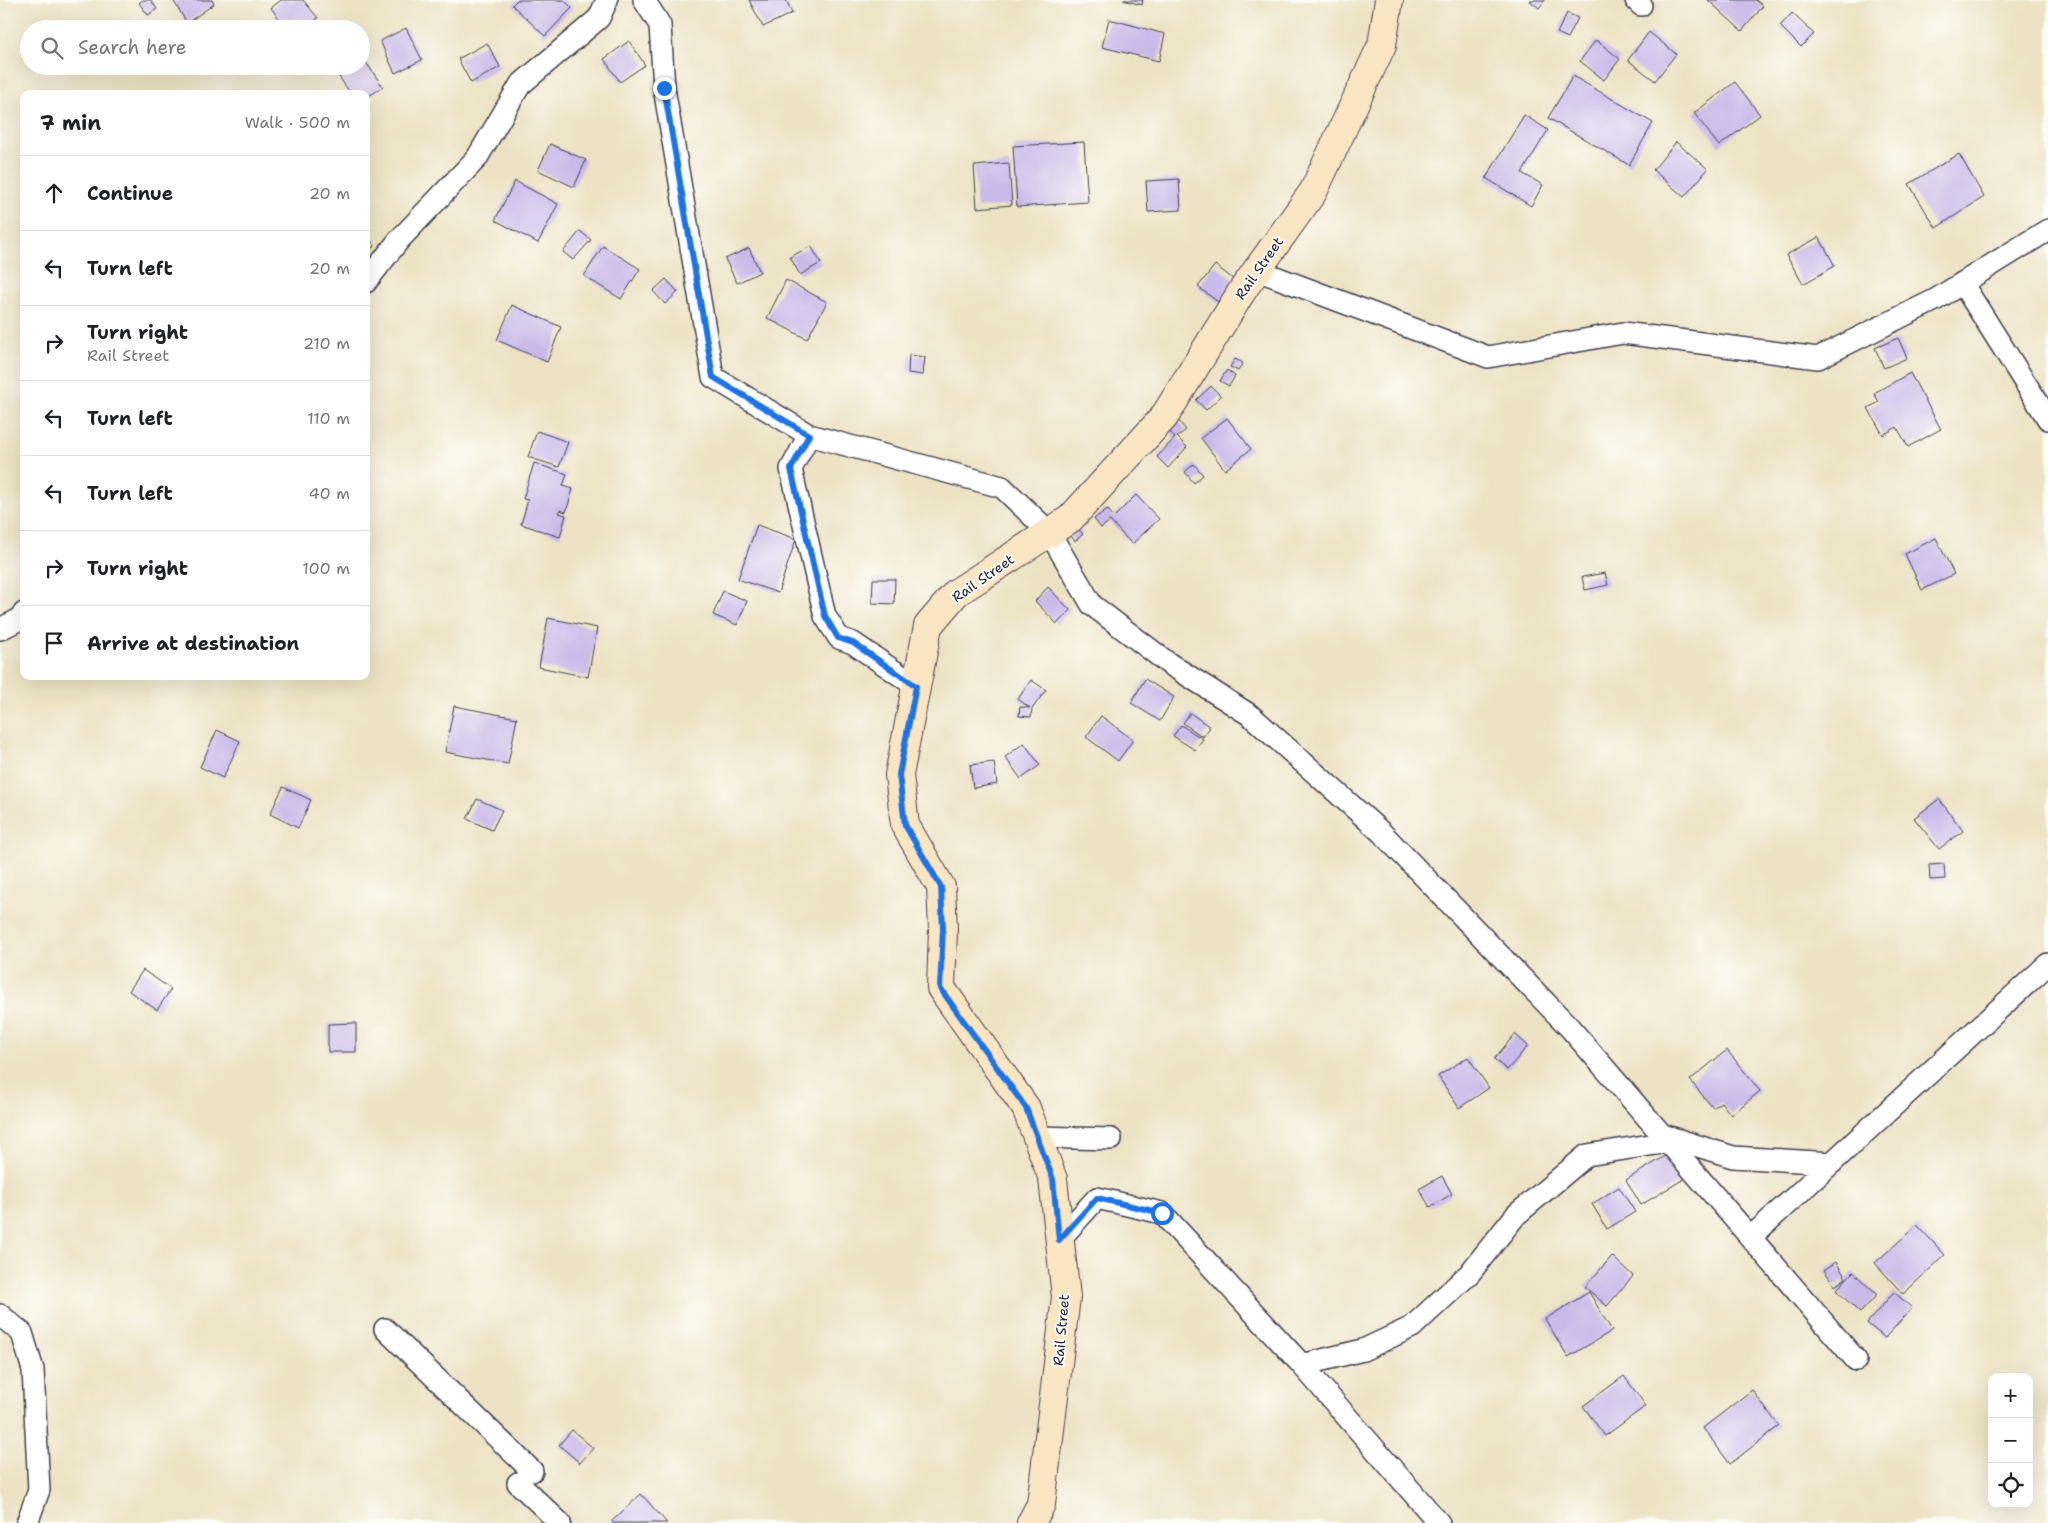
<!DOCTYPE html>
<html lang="en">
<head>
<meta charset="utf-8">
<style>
  :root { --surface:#fff; --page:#f2f2f2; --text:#202124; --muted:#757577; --line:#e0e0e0 }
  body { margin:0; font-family:"Shantell Sans",sans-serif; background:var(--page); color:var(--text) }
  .controls { position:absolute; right:15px; bottom:15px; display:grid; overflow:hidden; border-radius:10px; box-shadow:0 5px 20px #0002 }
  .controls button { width:45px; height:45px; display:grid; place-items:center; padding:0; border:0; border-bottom:1px solid var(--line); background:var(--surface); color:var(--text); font:25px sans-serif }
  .stop { position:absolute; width:15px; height:15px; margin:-11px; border:4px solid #1a73e8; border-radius:50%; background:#fff }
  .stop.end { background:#1a73e8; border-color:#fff; box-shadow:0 1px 5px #0008 }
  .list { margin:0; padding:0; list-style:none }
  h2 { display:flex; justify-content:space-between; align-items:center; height:65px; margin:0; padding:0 20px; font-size:21px }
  h2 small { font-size:16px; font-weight:400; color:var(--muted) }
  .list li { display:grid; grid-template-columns:32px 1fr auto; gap:15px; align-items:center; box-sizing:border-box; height:75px; padding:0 20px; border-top:1px solid var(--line) }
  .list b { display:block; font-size:19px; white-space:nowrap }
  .list p { margin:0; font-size:16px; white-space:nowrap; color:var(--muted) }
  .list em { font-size:16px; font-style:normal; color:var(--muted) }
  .icon { flex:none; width:28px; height:28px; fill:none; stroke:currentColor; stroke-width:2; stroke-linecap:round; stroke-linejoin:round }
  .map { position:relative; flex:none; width:2048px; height:1523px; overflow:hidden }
  .search { position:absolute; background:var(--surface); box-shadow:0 5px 20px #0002; left:20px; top:20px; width:350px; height:55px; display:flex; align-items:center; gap:12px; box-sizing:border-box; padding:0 18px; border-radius:28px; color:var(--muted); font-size:19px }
  .panel { position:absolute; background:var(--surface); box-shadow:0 5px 20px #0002; left:20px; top:90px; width:350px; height:590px; border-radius:10px }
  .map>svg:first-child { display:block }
</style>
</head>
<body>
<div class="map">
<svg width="2048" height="1523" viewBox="0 0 2048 1523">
  <rect width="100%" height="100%" fill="#fdfcf7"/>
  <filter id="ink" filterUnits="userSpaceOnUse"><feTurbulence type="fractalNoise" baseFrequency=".02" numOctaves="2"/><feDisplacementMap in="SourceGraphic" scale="10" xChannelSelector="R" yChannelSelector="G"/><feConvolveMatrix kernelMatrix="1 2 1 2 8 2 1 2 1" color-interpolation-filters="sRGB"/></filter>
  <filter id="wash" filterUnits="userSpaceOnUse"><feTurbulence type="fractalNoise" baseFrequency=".0096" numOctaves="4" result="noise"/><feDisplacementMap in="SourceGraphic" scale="20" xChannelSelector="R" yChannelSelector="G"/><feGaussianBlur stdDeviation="1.12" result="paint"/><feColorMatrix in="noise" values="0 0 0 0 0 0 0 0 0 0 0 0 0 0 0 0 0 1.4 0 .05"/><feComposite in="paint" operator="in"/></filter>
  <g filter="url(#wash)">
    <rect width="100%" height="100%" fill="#ede3c4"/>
    <g id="blocks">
      <!-- building -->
      <path fill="#cabaea" d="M143,0H151L157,9L148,15L139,3Z
        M173,0H212L214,4L187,23Z
        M281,0H303L318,18L304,29H287L271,8Z
        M517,0H564L572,8L545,36L512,5Z
        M749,0H786L792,13L763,27Z
        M1123,0H1143L1142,5Z
        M1529,0H1545L1539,8Z
        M1708,0H1756L1763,6L1742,31Z
        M1567,13L1578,18L1568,38L1557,33Z
        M1792,13L1814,34L1801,47L1780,26Z
        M1109,19L1165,34L1159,61L1102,47Z
        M406,28L422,60L395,73L380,41Z
        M1649,32L1676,54L1655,81L1628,60Z
        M1596,40L1620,59L1604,80L1580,61Z
        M629,41L645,65L620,82L604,59Z
        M487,43L500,67L471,83L458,59Z
        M361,55L383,87L366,98V94H351L337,74L348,66H361Z
        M1573,76L1653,123L1629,165L1548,118Z
        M1735,82L1760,115L1719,146L1694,113Z
        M1524,115L1548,130L1522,173L1543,185L1531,206L1486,178Z
        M1084,142L1088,202L1017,207L1013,146Z
        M1676,142L1708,169L1684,197L1653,170Z
        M550,144L586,160L574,187L538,170Z
        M1959,154L1984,197L1936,228L1909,184Z
        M1009,163L1012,205L977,208L974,166Z
        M1179,179L1181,210L1148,212L1146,181Z
        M515,181L558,204L538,243L495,220Z
        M580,231L591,240L573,260L563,252Z
        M366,233L375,246L366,252Z
        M1819,237L1835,266L1803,284L1786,255Z
        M603,246L640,269L621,299L584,276Z
        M811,246L821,263L800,275L790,257Z
        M749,248L760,272L737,283L725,259Z
        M1215,265L1237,282L1221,304L1198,287Z
        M666,279L678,292L665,304L653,291Z
        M786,280L827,302L807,339L767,318Z
        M512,305L561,327L547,362L497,340Z
        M1898,338L1907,358L1884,368L1875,348Z
        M909,355L925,357L923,375L908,373Z
        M1235,359L1243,363L1238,371L1230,367Z
        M1227,370L1235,376L1229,386L1220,381Z
        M1910,373L1941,429L1908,447L1897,427L1883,435L1868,408L1879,402L1874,393Z
        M1211,386L1221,396L1206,410L1196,400Z
        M1227,418L1251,449L1225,470L1201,438Z
        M1178,420L1186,430L1177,437L1187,447L1168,468L1157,457L1175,438L1167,428Z
        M537,431L568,442L559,467L528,457Z
        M534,463L567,474L563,486L573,489L566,512L560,510L559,513L566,515L560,537L521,524L528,500L523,499Z
        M1194,464L1203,475L1194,483L1185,472Z
        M1136,495L1159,519L1132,544L1110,521L1101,528L1094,519L1107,509L1114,517Z
        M757,525L796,539L778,593L738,579Z
        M1077,528L1083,534L1075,541L1070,535Z
        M1936,538L1954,574L1922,590L1905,554Z
        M1605,573L1608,585L1585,590L1582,577Z
        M873,579H895L894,604L872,603Z
        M1048,587L1070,610L1057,624L1035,601Z
        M723,591L747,601L737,625L713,615Z
        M548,618L597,628L588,677L539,667Z
        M1145,679L1174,697L1160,721L1131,703Z
        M1031,680L1046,690L1032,709L1031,717L1019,716L1020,707L1030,708L1018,699Z
        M454,706L517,718L508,764L445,752Z
        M1190,713L1210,727L1203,737L1183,723Z
        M1101,716L1133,740L1118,761L1086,737Z
        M1181,725L1203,739L1195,750L1173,736Z
        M217,730L240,741L223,778L200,767Z
        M1024,743L1040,765L1021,779L1005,757Z
        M994,762L997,784L973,788L970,765Z
        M283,787L311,800L298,828L270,814Z
        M477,799L502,810L492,830L467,819Z
        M1939,799L1963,831L1939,849L1914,818Z
        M1944,864L1945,879L1930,880L1929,865Z
        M143,970L171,989L157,1010L129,991Z
        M356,1023V1052H328V1024Z
        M1515,1034L1528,1046L1507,1070L1494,1059Z
        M1727,1050L1760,1091L1731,1115L1721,1102L1713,1108L1690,1080Z
        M1468,1057L1489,1088L1459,1108L1438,1076Z
        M1677,1149L1692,1174L1641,1205L1626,1180Z
        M1442,1176L1452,1194L1430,1207L1419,1189Z
        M1619,1187L1635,1212L1607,1229L1592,1204Z
        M1917,1225L1945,1255L1903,1294L1875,1263Z
        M1612,1256L1633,1276L1607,1306L1585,1287Z
        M1836,1262L1846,1278L1835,1286L1824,1270Z
        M1853,1272L1877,1295L1860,1313L1836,1290Z
        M1589,1292L1612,1331L1568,1357L1545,1319Z
        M1894,1292L1912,1308L1885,1338L1867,1323Z
        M1624,1376L1646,1406L1605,1436L1583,1406Z
        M1752,1390L1779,1426L1730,1464L1703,1428Z
        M572,1430L593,1448L580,1463L559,1445Z
        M641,1494L667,1523H613L612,1521Z"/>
    </g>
  </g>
  <g filter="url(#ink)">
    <use href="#blocks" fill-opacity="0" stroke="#403f50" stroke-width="1"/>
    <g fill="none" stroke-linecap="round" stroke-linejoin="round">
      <!-- street casing -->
      <g stroke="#403f50" stroke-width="24">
        <path id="street" d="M644,0L660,25L664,88L713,377L809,435L1002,487L1049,532L1092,605L1168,663L1250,715L1381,832L1570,1028L1856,1360
          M1636,0L1641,5
          M1257,270L1488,357L1623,333L1818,358L1935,300L2048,230
          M366,282L399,240L477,158L520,85L599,18L607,0
          M1962,283L2048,419
          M809,435L791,469L825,616L839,638L853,643L916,686
          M0,629L18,620L24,613
          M1663,1135L1733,1157L1832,1163
          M1037,1137L1111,1139
          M1751,1237L2048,964
          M1059,1240L1097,1198L1162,1213L1302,1365L1363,1350L1412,1327L1469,1274L1516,1215L1587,1155L1669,1142
          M0,1315L22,1333L33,1370L39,1490L27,1523
          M385,1329L532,1471
          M1302,1365L1439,1523
          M518,1483L560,1523"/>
      </g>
      <!-- secondary casing -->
      <g stroke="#403f50" stroke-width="30">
        <path id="secondary" d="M1031,1523L1041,1504L1066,1297L1053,1179L1026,1108L941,988L943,929L941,887L905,825L899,775L928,626L956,593L1070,519L1164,417L1244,288L1313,192L1382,45L1389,0"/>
      </g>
      <!-- street -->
      <use href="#street" stroke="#fff" stroke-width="21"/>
      <!-- secondary -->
      <use href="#secondary" stroke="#fbe6c4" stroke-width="28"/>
    </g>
  </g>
  <g fill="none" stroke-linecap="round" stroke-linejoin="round" filter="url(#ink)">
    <!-- route -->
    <path stroke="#1a73e8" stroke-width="6" d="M664,88L713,377L809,435L791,469L825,616L838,638L853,643L916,686L899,775L905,825L941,887L943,929L940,988L1026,1108L1053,1179L1059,1240L1097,1198L1162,1213"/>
  </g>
  <g text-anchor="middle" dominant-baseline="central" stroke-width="4" stroke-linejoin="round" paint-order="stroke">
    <!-- street labels -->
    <g font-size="14" fill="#22223b" stroke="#fdfcf7">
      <text transform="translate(1259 268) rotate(-55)">Rail Street</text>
      <text transform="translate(983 578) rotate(-35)">Rail Street</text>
      <text transform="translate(1061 1330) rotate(-85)">Rail Street</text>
    </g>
  </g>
</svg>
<div class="controls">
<button>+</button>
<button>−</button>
<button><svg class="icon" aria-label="locate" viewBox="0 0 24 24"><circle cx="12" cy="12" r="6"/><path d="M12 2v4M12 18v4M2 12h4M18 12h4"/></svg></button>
</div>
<div class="stop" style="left:1162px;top:1213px"></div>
<div class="stop end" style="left:664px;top:88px"></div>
<div class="search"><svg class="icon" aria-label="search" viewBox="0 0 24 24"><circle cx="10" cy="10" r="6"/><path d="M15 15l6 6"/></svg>Search here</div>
<section class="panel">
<h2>7 min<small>Walk · 500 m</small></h2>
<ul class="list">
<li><svg class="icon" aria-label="ahead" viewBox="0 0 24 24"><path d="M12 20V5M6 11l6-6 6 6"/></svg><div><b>Continue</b></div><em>20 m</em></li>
<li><svg class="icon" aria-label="left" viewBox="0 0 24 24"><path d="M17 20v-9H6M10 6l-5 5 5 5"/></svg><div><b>Turn left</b></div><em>20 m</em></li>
<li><svg class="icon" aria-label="right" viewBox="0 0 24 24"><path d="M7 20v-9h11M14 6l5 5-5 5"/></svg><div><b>Turn right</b><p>Rail Street</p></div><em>210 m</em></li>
<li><svg class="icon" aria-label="left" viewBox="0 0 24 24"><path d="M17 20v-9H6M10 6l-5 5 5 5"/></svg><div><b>Turn left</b></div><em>110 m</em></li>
<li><svg class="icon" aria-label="left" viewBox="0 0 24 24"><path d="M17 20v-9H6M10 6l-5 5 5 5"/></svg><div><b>Turn left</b></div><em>40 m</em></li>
<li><svg class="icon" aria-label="right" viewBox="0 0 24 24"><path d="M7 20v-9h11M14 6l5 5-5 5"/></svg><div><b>Turn right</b></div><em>100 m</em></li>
<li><svg class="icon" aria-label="arrive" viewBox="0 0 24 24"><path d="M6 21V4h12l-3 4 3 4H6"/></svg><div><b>Arrive at destination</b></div></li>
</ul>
</section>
</div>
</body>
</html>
